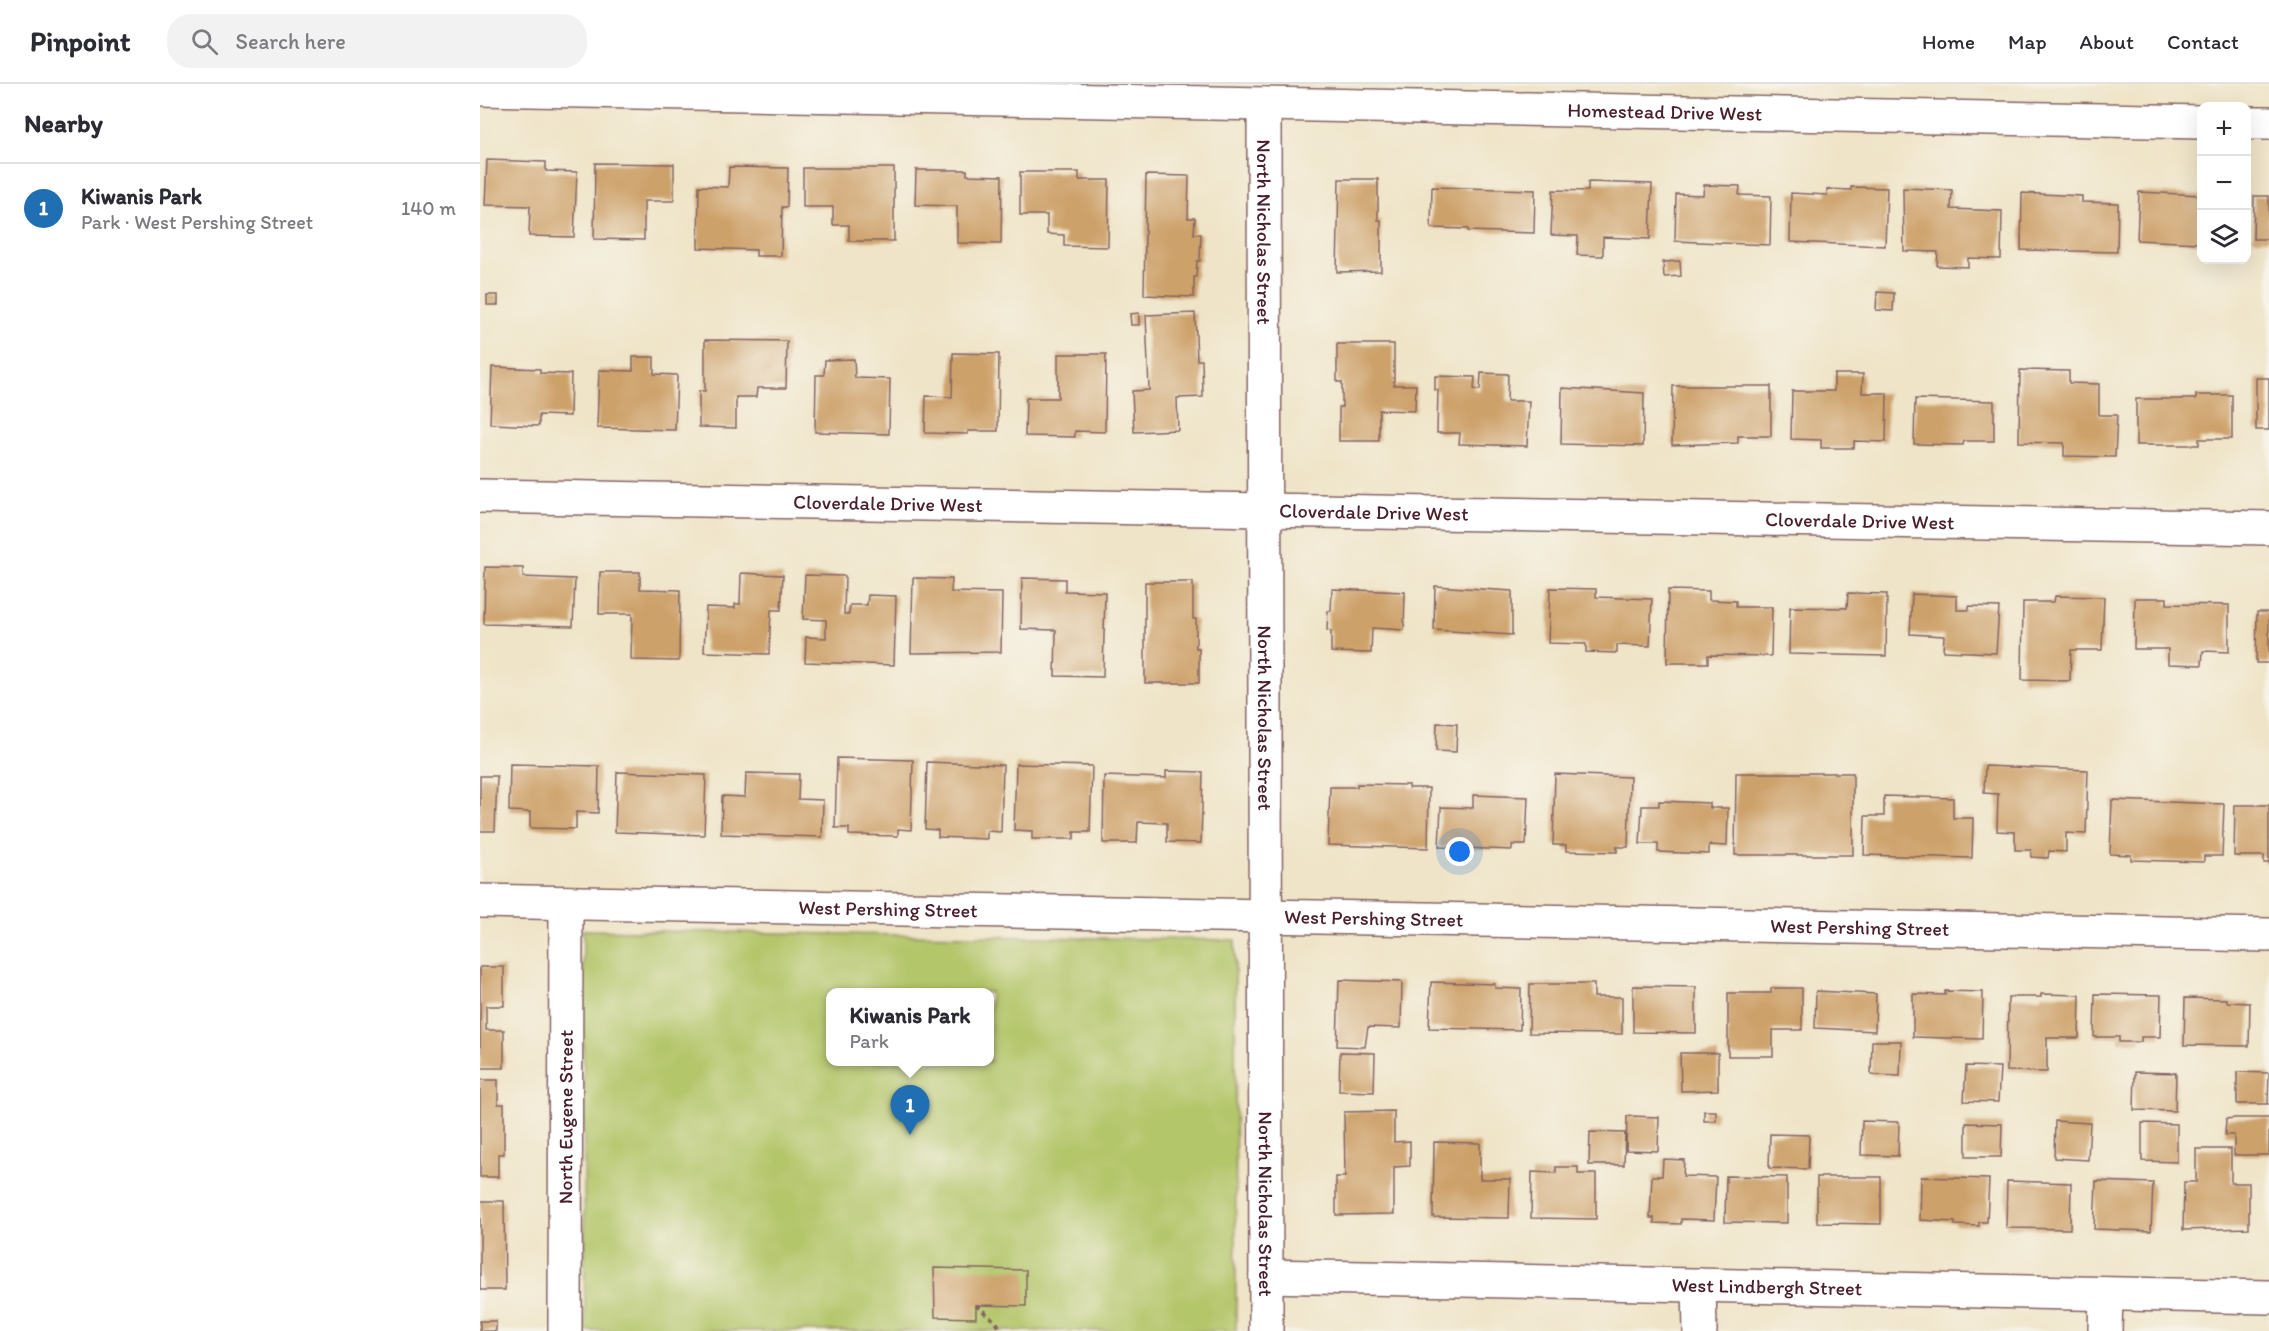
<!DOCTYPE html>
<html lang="en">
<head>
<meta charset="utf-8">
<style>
  :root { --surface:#fff; --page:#f2f2f3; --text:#2b2b33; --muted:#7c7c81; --line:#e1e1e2; --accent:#1f6fb2 }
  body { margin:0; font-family:Itim,sans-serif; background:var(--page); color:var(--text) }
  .controls { position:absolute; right:18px; top:18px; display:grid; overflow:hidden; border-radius:12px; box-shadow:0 6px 24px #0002 }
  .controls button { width:54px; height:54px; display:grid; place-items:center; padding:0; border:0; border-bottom:2px solid var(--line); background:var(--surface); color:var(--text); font:30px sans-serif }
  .you { position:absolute; left:980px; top:768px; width:21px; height:21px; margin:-15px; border:4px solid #fff; border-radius:50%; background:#1a73e8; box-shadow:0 0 0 9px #1a73e833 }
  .badge { display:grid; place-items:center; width:39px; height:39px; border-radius:50%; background:var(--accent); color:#fff; font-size:20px; font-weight:700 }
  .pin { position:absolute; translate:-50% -50px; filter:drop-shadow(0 2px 3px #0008) }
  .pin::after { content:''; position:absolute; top:32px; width:21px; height:18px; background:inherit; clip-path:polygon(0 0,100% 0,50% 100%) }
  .popup { position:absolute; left:346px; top:904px; width:168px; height:78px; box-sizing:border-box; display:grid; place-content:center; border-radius:12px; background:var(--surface); filter:drop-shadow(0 2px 4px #0005); font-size:20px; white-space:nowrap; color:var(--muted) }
  .popup b { font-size:22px; color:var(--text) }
  .popup::after { content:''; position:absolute; left:50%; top:100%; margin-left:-12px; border:12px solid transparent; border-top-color:var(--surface) }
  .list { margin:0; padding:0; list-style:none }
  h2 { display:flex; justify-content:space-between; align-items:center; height:78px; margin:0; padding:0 24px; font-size:26px }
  h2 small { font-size:20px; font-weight:400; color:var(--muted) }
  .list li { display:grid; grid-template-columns:39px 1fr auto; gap:18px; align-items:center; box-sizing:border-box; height:90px; padding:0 24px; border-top:2px solid var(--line) }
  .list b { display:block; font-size:22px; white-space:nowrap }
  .list p { margin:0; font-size:20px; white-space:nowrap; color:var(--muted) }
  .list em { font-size:20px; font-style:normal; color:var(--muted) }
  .icon { flex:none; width:33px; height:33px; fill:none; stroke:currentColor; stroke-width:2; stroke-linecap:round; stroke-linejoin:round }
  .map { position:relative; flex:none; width:1789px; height:1247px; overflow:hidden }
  header { display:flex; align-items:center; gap:36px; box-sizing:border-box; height:84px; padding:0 30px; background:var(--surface); border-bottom:2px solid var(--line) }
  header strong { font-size:28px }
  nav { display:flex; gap:33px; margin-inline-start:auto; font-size:21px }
  .search { width:420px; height:54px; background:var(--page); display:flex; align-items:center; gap:15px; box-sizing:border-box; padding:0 21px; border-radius:24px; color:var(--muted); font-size:22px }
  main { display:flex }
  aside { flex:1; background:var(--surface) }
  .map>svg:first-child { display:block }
</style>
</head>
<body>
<header>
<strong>Pinpoint</strong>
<div class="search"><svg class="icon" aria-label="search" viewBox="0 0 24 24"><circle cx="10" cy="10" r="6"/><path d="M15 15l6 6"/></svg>Search here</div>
<nav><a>Home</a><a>Map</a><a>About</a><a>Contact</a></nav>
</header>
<main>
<aside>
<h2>Nearby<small></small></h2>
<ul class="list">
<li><span class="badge">1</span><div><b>Kiwanis Park</b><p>Park · West Pershing Street</p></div><em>140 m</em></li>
</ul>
</aside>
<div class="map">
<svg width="1789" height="1247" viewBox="0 0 1789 1247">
  <rect width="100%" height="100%" fill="#f7f3e8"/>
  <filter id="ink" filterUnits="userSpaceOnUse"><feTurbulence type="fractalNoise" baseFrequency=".0167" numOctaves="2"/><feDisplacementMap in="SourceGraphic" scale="12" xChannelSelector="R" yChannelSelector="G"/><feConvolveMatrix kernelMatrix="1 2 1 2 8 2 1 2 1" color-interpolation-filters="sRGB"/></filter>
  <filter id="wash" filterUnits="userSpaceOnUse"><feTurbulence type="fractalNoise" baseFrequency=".008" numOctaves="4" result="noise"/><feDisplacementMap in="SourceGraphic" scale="24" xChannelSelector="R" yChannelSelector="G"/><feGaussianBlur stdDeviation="1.35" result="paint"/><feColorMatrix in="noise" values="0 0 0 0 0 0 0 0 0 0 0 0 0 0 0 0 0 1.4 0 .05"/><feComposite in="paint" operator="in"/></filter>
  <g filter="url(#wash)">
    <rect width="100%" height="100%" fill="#efe4c7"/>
    <!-- green -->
    <path fill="#b4c66a" stroke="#7f724a" stroke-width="1.5" fill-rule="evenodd" d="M103,846L755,856L756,1247H105ZM350,908H510V978H350Z"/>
    <g id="blocks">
      <!-- building -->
      <path fill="#cda16b" d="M7,76L66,78V87L97,88L94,153L49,152L50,122L5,121Z
        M115,79L194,80V117H164V156L114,155Z
        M249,83L308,84L307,123H302L301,172H276V166L218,164L219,102L248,103Z
        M323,84H414V157H369V141H353V123H323Z
        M436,86H487V91L522,92L521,160L477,159V122L435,121Z
        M540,88H599V96H629L628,163L584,162V151L567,150V131H540Z
        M666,91L709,92L708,134H715L714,150H721L720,177H717L716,193H714V213L664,211Z
        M859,95H898V136H901V187L857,188Z
        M1108,98L1172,100L1170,155L1123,153V172L1097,171L1098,152L1071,151L1073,106L1108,107Z
        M1224,101L1260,102L1259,111L1291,112L1290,161L1195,157L1196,110L1223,111Z
        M952,103L1055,106L1054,149L988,147V145L951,144Z
        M1371,103L1407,104L1405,162L1310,158L1311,109L1347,111V105L1371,106Z
        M1423,104L1472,106L1471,125L1522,127L1521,175L1488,174V183L1457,182L1458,168L1424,167Z
        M1659,108L1722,111V155H1718V159L1657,156Z
        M1542,109L1602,112V118L1638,119L1637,168L1541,166Z
        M1774,112H1789V155H1773Z
        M1200,177L1201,192L1184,193L1183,178Z
        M1397,208L1414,209L1413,227L1396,226Z
        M7,211H18V221H7Z
        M659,229V241H651L650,230Z
        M715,229L717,276H722L723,313L697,314L698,346L654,348L652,307L669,306L666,231Z
        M225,256L307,257L306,304H277L276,313H256V344L219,343V307H225Z
        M857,260H914V301H936L935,327L899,326V357H859V323H862V298H857Z
        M473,269L519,270L518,347H488V350L445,349L446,312L472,313Z
        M578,270H626L625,348L595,347V353L545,352L546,314H578Z
        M153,273H174V290L197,291L195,346L117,344L119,286L153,287Z
        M374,275L375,294L410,295L409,350L335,348L336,291H344L345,276Z
        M12,283L60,285V289L91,290L90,332L59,331V342L10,340Z
        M1540,286L1589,287V299L1619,300V331H1637L1635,373L1584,372V359L1539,358Z
        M1001,289L1028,290L1027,317H1049L1047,362L979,360L980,349H957L958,306H955V292L995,293L994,306H1000Z
        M1354,290H1383L1382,309H1407L1406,358L1374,357V364H1341V356L1311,355L1312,307H1354Z
        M1776,294H1789V346H1776Z
        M1193,302H1291V352H1258V359L1192,361Z
        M1082,304L1164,309L1163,362L1081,360Z
        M1716,311H1752V355H1719V361H1656V315H1716Z
        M1435,315L1514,317V357H1484L1483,361L1434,360Z
        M5,483L43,484V493L95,495L93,542L4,540Z
        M120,488H160V505L200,506L199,577L151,576L152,530H119Z
        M261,489L303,491L301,526H291L289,570L224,568L226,523L255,524V520H260Z
        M325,491L365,492L364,530H369L370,521H387L388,511L416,512L414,581L325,578L326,553L346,554V536L323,535Z
        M433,494L472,495L471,508L522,509L521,568L431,569Z
        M542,494L585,495V507L625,508L623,593L575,592L576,546L541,545Z
        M665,498H713V535H716V564H719V599H665Z
        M955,502L1032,507V551L954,546Z
        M1070,504L1116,505V513L1172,515L1170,562L1137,561V569L1106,568V560L1068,559Z
        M852,505L925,508L924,546L892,544L891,569L851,568V547L847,546L848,527H851Z
        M1188,506L1229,507V516L1256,517V523H1292L1291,572L1228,571V579H1187Z
        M1368,509L1407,510L1406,572L1309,570L1310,523L1367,524Z
        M1432,510L1477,512V526H1489V522L1519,523L1516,569L1463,567L1464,552L1430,550Z
        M1575,512L1624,513L1622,566H1591L1590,597L1542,596L1543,518H1574Z
        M1655,514H1687V520L1749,521V568L1723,567L1722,581L1688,580V565H1654Z
        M1777,528H1789V579H1776Z
        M957,639L977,640L976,668L956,667Z
        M357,674L433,676L431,746L418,745V752L369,751V744H355Z
        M447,678L523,681L521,748L507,747V755L458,753V746L445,745Z
        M30,680L119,682L118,729L96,728V745L50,744V728L29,727Z
        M536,680L612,682L610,748H594V755H552V747L534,746Z
        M1505,682L1608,686L1606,750L1586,749V768L1569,767L1568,774L1551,773V766H1535V748L1517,747L1518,710L1504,709Z
        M686,687L723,688L721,759L687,758V739L658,738L657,759H623L624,692L686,694Z
        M137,688L226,691L224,751L135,748Z
        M266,689L319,690L318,715L343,716L342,753L241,750L242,712L265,713Z
        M1256,689H1373V771H1255Z
        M1075,690L1150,693L1148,763H1137V768L1086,767V761H1073Z
        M0,692H17L15,747H0Z
        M877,700L929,701V704H949L948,764L848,761L850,703H877Z
        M993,711L1048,713L1046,761H1032V766L959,763L961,723L993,724Z
        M1404,712L1473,714V734H1493L1492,774L1384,771L1385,732H1404Z
        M1632,716L1744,720L1742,772H1724V778L1651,776V771L1630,770Z
        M1179,717L1230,719V724H1248L1247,762L1229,761V770L1178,768V760H1160L1162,722H1179Z
        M1755,721H1789V779H1784V772H1754Z
        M0,883H24V922H6V946H24V984H0Z
        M859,896L922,898L921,944L888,943L885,963L857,962Z
        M951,898L1015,900V904L1041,905L1040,946L949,944Z
        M1050,900H1114V913H1142V950L1049,949Z
        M1153,902L1216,903V949L1153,948Z
        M1291,904H1322V946H1293V972H1248V909H1291Z
        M1336,907L1396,910L1395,947L1335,944Z
        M1465,907L1503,908L1502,955L1433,953V910L1465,911Z
        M1561,910L1600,911L1599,954H1567V988L1527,987L1528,913H1561Z
        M1615,910L1681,911L1680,953H1661V958H1639V953H1614Z
        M1705,914L1747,915V918L1770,919L1769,962L1704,961Z
        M1392,957H1421L1420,992L1391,991Z
        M860,968L895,969L894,1008L859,1007Z
        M1200,969H1238V1006L1201,1007Z
        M1486,982L1520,983L1518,1018L1484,1017Z
        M1655,988L1696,989L1695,1027L1654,1026Z
        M1757,988L1789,989L1788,1020H1757Z
        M0,996H18V1020H24V1070H18V1093H0Z
        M914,1027V1058L930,1057V1082L914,1083V1130L856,1131V1093H865L864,1028Z
        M1224,1027H1236V1037H1224Z
        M1147,1032L1179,1033L1178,1067L1146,1066Z
        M1755,1034H1789V1071H1754V1051H1745L1746,1035Z
        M1382,1037L1419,1038L1418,1072L1381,1071Z
        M1575,1037L1610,1039L1608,1076L1574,1074Z
        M1486,1039L1522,1040L1521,1073H1486Z
        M1662,1039L1697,1040V1078L1662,1077Z
        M1110,1048L1145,1049L1144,1081H1109Z
        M1290,1050L1329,1051L1328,1085L1289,1084Z
        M954,1058L1000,1059V1095H1030L1029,1134L953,1133Z
        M1716,1065H1751V1099H1769V1144L1703,1146L1704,1098H1716Z
        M1183,1075L1204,1076L1203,1092L1236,1093L1234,1136L1201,1135V1140L1174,1139V1134H1170L1172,1092H1182Z
        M1076,1083H1098V1090H1116V1135L1051,1134L1052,1088L1076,1089Z
        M1246,1092L1307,1093V1139L1245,1138Z
        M1337,1093H1401V1140L1337,1139Z
        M1441,1093L1509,1095L1507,1138H1499V1142L1475,1141V1138L1440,1136Z
        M1527,1097L1591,1099L1590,1145L1526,1144Z
        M1616,1097L1673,1099L1671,1147L1614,1145Z
        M0,1117H24L25,1206H0Z
        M454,1184L546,1186V1222L496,1221V1234L455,1233Z
        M0,1237H16V1247H0Z"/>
    </g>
  </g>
  <g filter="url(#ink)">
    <use href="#blocks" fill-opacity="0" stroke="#846462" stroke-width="1.5"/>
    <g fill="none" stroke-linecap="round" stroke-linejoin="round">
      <!-- minor casing -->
      <g stroke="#846462" stroke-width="36">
        <g id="minor">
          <path id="s1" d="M0,5L1722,38"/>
          <path id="s2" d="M784,20L786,1247"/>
          <path d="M1766,39H1789"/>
          <path id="s3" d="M0,412L1789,444"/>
          <path id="s4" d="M0,817L1789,851"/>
          <path id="s5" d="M786,1192L1789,1213"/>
          <path d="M1219,1201L1220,1247"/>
          <path id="s6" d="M85,1247L86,819"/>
          <path d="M1625,1247L1626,1210"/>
        </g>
      </g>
      <!-- path -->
      <path stroke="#846462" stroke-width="4" stroke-dasharray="4.5 4.5" stroke-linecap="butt" d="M496,1221L516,1238L522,1247"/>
      <!-- minor -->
      <use href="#minor" stroke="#fff" stroke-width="33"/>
    </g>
  </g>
  <g text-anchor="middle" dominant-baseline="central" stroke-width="5" stroke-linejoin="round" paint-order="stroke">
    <!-- street labels -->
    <g font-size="20" fill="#4a1f2b" stroke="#f7f3e8">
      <text stroke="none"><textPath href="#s1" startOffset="1185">Homestead Drive West</textPath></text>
      <text stroke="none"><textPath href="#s2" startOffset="128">North Nicholas Street</textPath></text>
      <text stroke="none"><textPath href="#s3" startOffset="408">Cloverdale Drive West</textPath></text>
      <text stroke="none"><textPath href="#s3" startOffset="894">Cloverdale Drive West</textPath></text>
      <text stroke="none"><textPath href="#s3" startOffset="1380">Cloverdale Drive West</textPath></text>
      <text stroke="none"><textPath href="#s2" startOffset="614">North Nicholas Street</textPath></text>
      <text stroke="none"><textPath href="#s4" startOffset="408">West Pershing Street</textPath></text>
      <text stroke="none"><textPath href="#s4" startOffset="894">West Pershing Street</textPath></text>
      <text stroke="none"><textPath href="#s4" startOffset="1380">West Pershing Street</textPath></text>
      <text stroke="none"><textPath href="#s6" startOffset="214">North Eugene Street</textPath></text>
      <text stroke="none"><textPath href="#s2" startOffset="1100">North Nicholas Street</textPath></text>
      <text stroke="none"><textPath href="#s5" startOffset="501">West Lindbergh Street</textPath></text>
    </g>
  </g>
</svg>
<div class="controls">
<button>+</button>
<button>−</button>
<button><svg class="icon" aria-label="layers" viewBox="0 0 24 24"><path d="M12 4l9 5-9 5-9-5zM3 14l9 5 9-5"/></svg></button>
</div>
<div class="you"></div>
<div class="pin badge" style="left:430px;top:1051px">1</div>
<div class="popup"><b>Kiwanis Park</b>Park</div>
</div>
</main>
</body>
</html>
